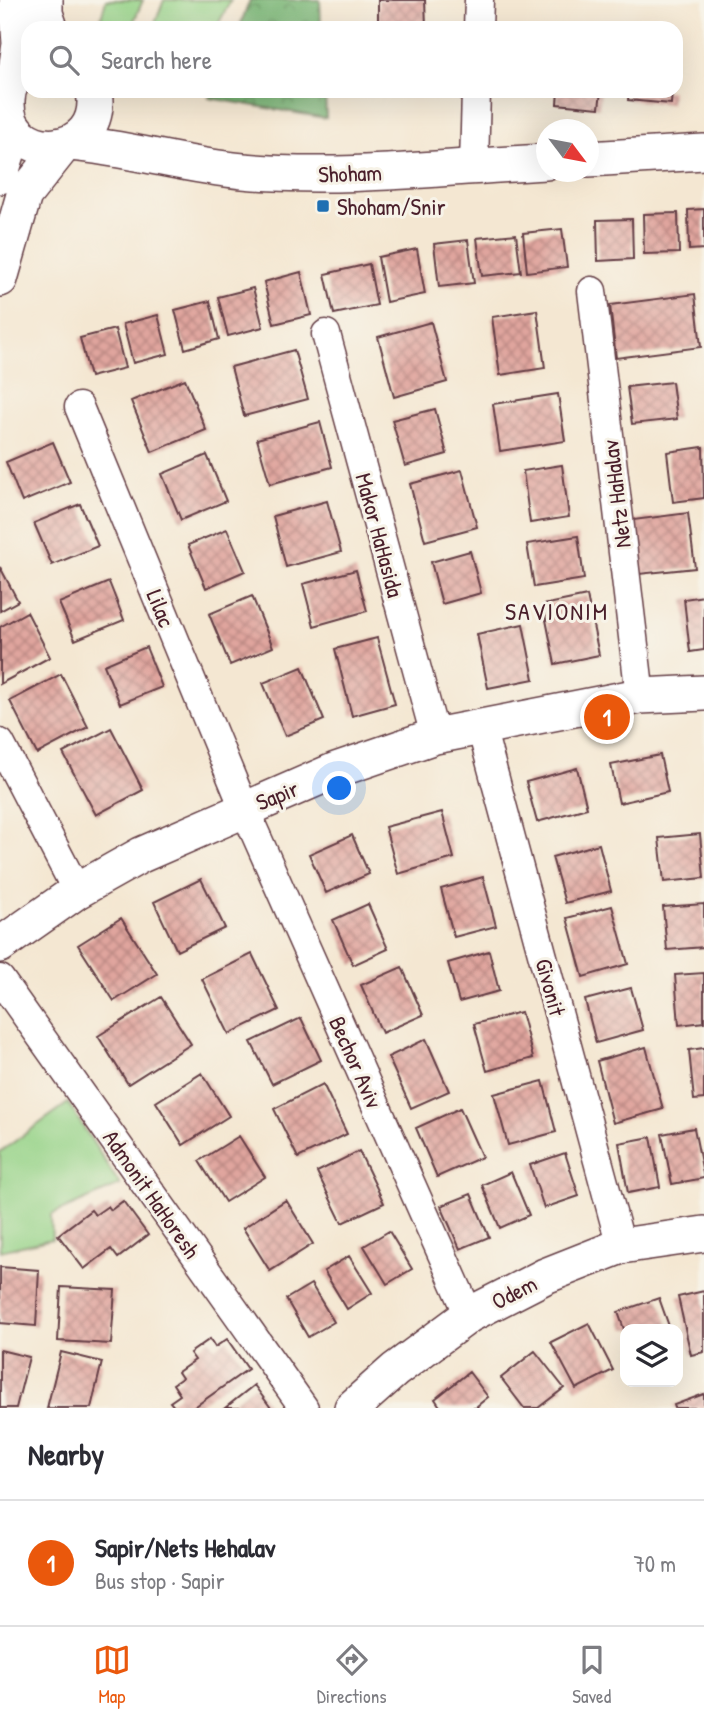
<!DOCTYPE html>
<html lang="en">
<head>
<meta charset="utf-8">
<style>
  :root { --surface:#fff; --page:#f7f7f7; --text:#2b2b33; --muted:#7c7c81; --line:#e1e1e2; --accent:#ea580c }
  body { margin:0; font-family:"Patrick Hand",sans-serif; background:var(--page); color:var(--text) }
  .controls { position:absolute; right:21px; bottom:21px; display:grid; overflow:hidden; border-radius:14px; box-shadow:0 7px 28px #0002 }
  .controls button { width:63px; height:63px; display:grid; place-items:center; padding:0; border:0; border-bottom:2px solid var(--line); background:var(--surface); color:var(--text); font:35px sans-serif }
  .compass { position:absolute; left:536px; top:119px; width:63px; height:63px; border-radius:50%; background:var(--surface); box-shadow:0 7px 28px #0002; rotate:122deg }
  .you { position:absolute; left:340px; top:789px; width:24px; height:24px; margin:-18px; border:5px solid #fff; border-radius:50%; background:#1a73e8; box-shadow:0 0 0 10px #1a73e833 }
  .badge { display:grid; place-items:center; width:46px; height:46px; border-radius:50%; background:var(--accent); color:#fff; font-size:23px; font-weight:700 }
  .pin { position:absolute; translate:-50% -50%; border:4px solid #fff; box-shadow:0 2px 7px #0006 }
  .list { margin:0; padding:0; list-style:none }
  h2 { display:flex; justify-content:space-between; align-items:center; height:91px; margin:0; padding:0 28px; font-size:30px }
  h2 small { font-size:23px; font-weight:400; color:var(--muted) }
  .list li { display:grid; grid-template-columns:46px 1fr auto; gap:21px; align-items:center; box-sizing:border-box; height:126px; padding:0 28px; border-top:2px solid var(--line) }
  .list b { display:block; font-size:26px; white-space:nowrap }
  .list p { margin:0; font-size:23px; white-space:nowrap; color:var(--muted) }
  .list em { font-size:23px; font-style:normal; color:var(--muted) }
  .icon { flex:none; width:38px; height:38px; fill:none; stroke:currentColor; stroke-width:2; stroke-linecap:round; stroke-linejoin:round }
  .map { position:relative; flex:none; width:704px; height:1408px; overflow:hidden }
  .search { position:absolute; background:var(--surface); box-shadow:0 7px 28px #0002; left:21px; right:21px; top:21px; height:77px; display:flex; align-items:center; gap:18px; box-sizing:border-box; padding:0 24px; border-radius:21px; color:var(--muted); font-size:26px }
  .sheet { height:217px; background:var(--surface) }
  nav { display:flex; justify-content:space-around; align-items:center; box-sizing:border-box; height:98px; border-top:2px solid var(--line); background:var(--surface); font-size:19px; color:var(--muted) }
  nav a { display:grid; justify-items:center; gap:4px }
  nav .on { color:var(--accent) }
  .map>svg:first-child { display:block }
</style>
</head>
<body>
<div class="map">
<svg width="704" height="1408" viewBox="0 0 704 1408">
  <defs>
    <pattern id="forest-crowns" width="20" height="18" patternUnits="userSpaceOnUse" patternTransform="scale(1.75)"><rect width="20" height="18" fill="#78b574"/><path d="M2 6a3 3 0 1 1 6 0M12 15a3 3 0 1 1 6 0" fill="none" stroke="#64935f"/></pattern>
    <pattern id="building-cross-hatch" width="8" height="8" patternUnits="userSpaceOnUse" patternTransform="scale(1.75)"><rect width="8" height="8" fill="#e0a59e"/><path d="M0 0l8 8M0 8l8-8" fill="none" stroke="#b88681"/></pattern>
  </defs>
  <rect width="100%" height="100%" fill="#f7f3e8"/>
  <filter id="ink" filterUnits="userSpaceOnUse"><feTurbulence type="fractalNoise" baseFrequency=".0143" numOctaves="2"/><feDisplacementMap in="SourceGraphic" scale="14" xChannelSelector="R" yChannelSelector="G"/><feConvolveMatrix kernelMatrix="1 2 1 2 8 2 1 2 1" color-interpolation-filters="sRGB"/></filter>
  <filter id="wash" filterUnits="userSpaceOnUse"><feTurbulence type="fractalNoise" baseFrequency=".00686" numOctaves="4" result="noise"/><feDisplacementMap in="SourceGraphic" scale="28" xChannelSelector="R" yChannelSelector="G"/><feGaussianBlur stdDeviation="1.57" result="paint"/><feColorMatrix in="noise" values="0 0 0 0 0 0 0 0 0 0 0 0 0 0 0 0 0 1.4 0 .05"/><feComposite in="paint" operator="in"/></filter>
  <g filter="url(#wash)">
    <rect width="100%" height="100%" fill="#f4e7d2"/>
    <!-- green -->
    <path fill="#96d388" stroke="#70795a" stroke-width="2" d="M106,0H143L131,28H98Z
      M164,0H231L216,28H153Z
      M68,1103L120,1185L51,1215L52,1239L0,1251V1152Z"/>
    <!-- forest -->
    <path fill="url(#forest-crowns)" stroke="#616a50" stroke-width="2" d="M250,0H320L321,28H239Z
      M212,91H325L326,118L209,98Z"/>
    <g id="blocks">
      <!-- building -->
      <path fill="url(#building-cross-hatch)" d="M378,0H425L426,28H378Z
        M558,91H601L599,108L557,104Z
        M629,91H672L671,104L628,100Z
        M704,209V249L689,250L688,210Z
        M678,213L679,253L644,254L643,214Z
        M632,219L633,259L598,261L597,220Z
        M562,229L567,267L527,272L523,233Z
        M516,234L521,272L482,276L477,238Z
        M468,240L474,283L439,287L434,244Z
        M417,249L425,294L386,302L378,257Z
        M369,264L377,305L334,314L325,274Z
        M301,272L311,315L274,324L264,282Z
        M253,288L263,327L228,336L218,297Z
        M695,294L701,347L616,358L610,305Z
        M210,301L219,339L185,349L175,310Z
        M537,310L545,368L500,375L492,317Z
        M158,315L168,354L133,363L123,324Z
        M431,322L447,382L394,397L378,337Z
        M115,329L125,368L90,377L80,338Z
        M294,350L308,399L244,416L231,367Z
        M185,379L206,430L152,452L131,401Z
        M672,382L677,419L632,424L627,387Z
        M558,394L565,441L500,451L493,404Z
        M435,409L447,454L405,466L392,420Z
        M320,422L332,467L270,484L257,439Z
        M53,442L70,482L22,502L6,462Z
        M703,447L704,498L673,502L667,452Z
        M207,455L226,501L181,520L162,474Z
        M562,465L569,517L530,523L523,471Z
        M462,470L477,527L425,541L410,484Z
        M327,501L341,552L286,567L273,516Z
        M80,504L98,546L52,565L34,523Z
        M688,513L695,568L639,574L633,520Z
        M227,529L245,571L206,588L188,545Z
        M578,536L584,579L534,587L527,544Z
        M470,551L481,593L442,604L431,562Z
        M0,567L18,601L0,611Z
        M356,570L367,611L314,626L303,584Z
        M109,582L124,620L75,640L59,603Z
        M252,596L273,647L230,665L209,614Z
        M587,596L599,655L555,664L543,605Z
        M704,596V650L690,652L684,599Z
        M27,612L50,657L0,684V627Z
        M523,624L534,679L488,688L477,634Z
        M377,638L395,704L352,716L335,649Z
        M146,647L162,687L120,704L104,665Z
        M302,667L324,720L285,736L263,683Z
        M61,674L88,727L37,754L10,701Z
        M111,728L143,790L96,815L63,753Z
        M660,755L668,792L619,803L611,765Z
        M577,768L587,808L537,822L526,782Z
        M442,812L454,858L398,874L385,827Z
        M700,834L704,878L664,882L659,838Z
        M352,835L369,874L326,893L309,854Z
        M599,844L611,891L565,903L552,857Z
        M483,877L496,926L454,937L441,889Z
        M201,879L225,928L177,951L154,902Z
        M368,904L388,949L353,965L333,920Z
        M704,904V947L667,950L663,907Z
        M612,906L628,964L583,977L567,918Z
        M121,918L157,974L114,1001L78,945Z
        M489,951L499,991L459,1002L448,963Z
        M252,954L279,1010L229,1034L202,979Z
        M402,967L423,1015L382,1033L361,985Z
        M704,973V1022L679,1025L675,975Z
        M631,988L643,1030L596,1043L585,1000Z
        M161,997L191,1044L128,1084L98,1036Z
        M521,1012L533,1058L487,1071L474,1024Z
        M301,1018L321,1060L272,1084L251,1042Z
        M426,1039L449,1091L411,1108L388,1057Z
        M646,1047L663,1109L613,1123L597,1061Z
        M704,1048V1099L694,1100L689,1050Z
        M202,1073L229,1116L183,1145L156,1102Z
        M543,1081L556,1132L508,1145L494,1094Z
        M323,1084L347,1134L298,1158L274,1109Z
        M460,1108L482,1157L437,1177L416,1128Z
        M694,1128L704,1178L672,1184L662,1134Z
        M239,1136L265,1177L225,1202L199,1161Z
        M651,1137L660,1187L628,1193L619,1143Z
        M359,1151L384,1203L342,1223L317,1172Z
        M565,1153L579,1196L544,1208L530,1165Z
        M511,1172L529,1215L500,1228L482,1185Z
        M471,1194L489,1237L460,1249L441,1206Z
        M286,1200L313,1244L270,1271L243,1228Z
        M123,1201L148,1235L118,1258L111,1249L84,1269L58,1235L91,1210L95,1215L108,1206L111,1210Z
        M389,1231L412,1269L387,1284L364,1246Z
        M349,1256L372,1293L347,1309L324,1271Z
        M0,1267L39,1270L36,1326L0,1323Z
        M311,1284L334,1322L308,1337L286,1299Z
        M61,1287L115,1290L111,1344L58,1341Z
        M704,1291V1352L691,1355L678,1297Z
        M659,1298L670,1329H624L618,1312Z
        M589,1323L613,1370L576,1389L551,1342Z
        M210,1339L215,1347L227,1339L248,1369L193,1408H175L170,1402L180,1395L173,1384L182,1378L178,1372L195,1360L190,1353Z
        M0,1350L29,1357L16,1408H0Z
        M535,1351L564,1388L538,1408H524L501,1378Z
        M61,1352L102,1362L91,1408H47Z
        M469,1372L488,1397L477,1406L478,1408H441L435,1399Z
        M254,1385L271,1408H225Z
        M704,1394V1408H675L674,1405Z"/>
    </g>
  </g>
  <g filter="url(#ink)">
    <use href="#blocks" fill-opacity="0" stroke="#643d44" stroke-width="2"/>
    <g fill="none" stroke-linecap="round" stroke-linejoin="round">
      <!-- minor casing -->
      <g stroke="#643d44" stroke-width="31">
        <path id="minor" d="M478,28L479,0
          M474,166L476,91
          M592,291L640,696
          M326,334L435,736
          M79,407L244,808L469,1315
          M481,727L621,1246
          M0,743L77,891
          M0,979L304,1408"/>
      </g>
      <!-- tertiary casing -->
      <g stroke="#643d44" stroke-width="38">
        <path id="tertiary" d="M45,0V13L50,28
          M28,65C15,73 7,87 7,101C5,165 106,161 94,91
          M15,77L20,44L17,0
          M70,143C129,148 185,166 243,171C344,180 446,167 546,162
          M588,159L704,152
          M0,176L15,129
          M0,279L24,195L63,146
          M0,945L77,891L141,855L336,770L435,736L640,696L704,693
          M352,1408L395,1370L469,1315L545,1276L621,1246L704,1234"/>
      </g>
      <!-- minor -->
      <use href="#minor" stroke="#fff" stroke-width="28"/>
      <!-- tertiary -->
      <use href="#tertiary" stroke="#fff" stroke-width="35"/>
    </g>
  </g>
  <!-- markers -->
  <rect fill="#1f6fb2" stroke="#f7f3e8" stroke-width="2.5" x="316" y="199" width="14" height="14" rx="3.5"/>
  <g text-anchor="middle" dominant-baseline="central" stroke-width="6" stroke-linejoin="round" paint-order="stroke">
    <!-- street labels -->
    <g font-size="23" fill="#4a1f2b" stroke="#f7f3e8">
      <text transform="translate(350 173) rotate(-2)">Shoham</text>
      <text transform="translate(616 494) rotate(-97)">Netz HaHalav</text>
      <text transform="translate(380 535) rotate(75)">Makor HaHasida</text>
      <text transform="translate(161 608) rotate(68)">Lilac</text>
      <text transform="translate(277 795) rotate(-22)">Sapir</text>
      <text transform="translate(551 987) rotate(75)">Givonit</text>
      <text transform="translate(356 1062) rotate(66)">Bechor Aviv</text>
      <text transform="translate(152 1194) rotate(55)">Admonit HaHoresh</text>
      <text transform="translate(514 1292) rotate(-27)">Odem</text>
    </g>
    <!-- poi labels -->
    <g font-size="23" fill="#4a1f2b" stroke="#f7f3e8" text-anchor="start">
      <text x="337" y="206">Shoham/Snir</text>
    </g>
    <!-- neighbourhood labels -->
    <g font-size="24" letter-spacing="2" fill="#4a1f2b" stroke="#f7f3e8">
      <text x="557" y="611">SAVIONIM</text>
    </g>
  </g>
</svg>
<div class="controls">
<button><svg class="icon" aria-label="layers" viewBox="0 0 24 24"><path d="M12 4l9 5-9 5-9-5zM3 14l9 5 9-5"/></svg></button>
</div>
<svg class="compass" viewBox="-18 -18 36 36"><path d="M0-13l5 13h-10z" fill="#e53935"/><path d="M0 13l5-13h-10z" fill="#7c7c81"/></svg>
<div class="you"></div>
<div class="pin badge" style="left:607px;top:717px">1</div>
<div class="search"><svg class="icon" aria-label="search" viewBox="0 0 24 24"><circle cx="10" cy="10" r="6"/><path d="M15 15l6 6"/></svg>Search here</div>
</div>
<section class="sheet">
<h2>Nearby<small></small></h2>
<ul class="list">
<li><span class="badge">1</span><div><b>Sapir/Nets Hehalav</b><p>Bus stop · Sapir</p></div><em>70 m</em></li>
</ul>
</section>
<nav>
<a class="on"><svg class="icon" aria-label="map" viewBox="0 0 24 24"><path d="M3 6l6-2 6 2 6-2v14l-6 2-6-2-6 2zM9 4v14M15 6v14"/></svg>Map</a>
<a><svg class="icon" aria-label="directions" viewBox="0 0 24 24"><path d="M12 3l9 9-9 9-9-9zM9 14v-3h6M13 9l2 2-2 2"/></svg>Directions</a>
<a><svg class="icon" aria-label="saved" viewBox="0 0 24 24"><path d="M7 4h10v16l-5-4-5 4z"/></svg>Saved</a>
</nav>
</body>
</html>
